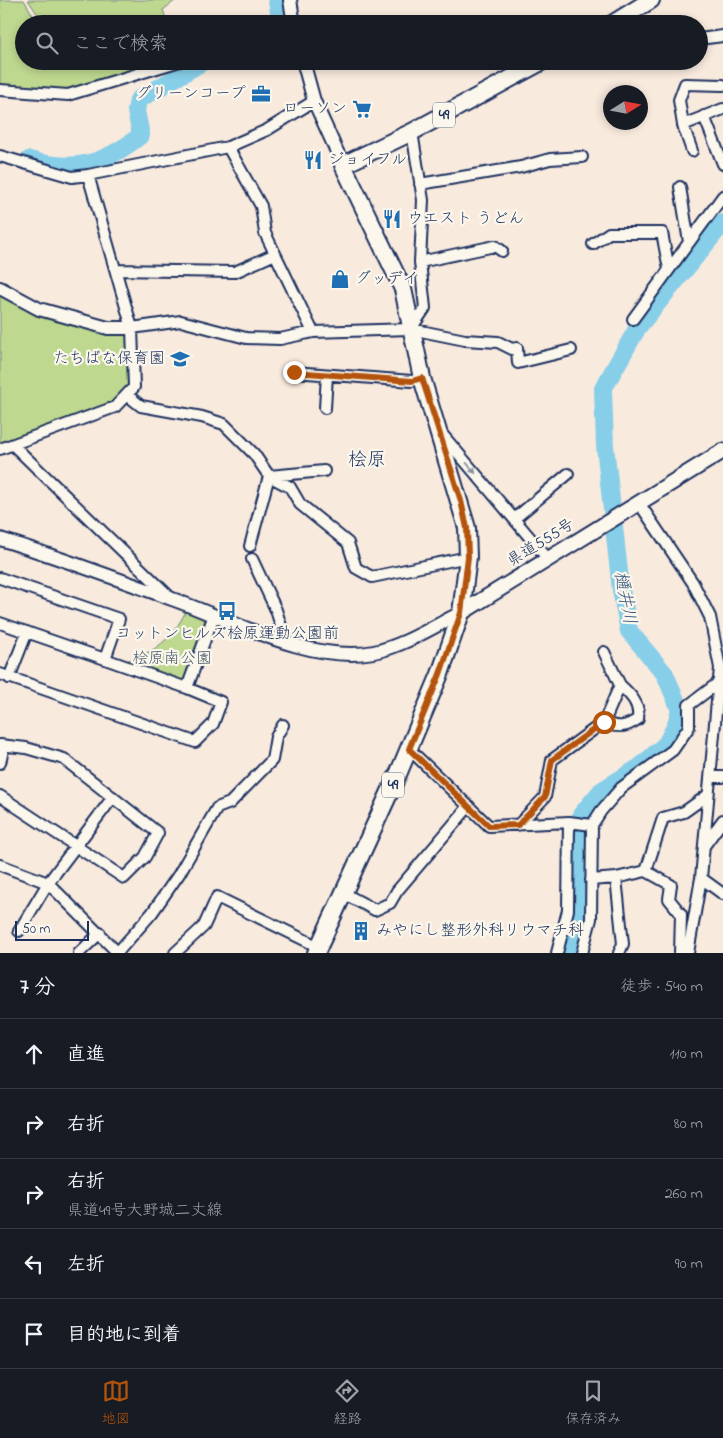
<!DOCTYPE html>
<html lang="ja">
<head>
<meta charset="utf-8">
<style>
  :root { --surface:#171b24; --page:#20242c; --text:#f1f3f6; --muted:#9ea1a6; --line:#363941; --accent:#b45309 }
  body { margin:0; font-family:"Indie Flower","Klee One",sans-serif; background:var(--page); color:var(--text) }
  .compass { position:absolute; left:603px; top:85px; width:45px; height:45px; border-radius:50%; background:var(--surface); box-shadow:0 2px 8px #0003; rotate:79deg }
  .scale { position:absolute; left:15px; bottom:12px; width:74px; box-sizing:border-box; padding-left:5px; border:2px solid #1b2f5e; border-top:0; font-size:14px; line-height:18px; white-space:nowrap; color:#1b2f5e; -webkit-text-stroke:4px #fbf7ec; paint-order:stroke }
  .stop { position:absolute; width:15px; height:15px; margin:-11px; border:4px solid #b45309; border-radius:50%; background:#fff }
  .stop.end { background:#b45309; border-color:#fff; box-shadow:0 1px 5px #0008 }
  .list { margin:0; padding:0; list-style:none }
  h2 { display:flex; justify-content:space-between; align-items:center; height:65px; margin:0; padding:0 20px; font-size:21px }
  h2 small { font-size:16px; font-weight:400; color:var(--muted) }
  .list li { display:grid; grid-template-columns:32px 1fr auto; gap:15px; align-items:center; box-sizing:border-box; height:70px; padding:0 20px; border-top:1px solid var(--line) }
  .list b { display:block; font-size:19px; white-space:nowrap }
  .list p { margin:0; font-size:16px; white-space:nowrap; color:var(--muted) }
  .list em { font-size:16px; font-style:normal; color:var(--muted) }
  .icon { flex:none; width:28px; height:28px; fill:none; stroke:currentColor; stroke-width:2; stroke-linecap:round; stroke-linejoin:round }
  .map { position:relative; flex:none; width:723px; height:953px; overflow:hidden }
  .search { position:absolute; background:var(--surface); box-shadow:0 2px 8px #0003; left:15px; right:15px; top:15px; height:55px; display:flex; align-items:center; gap:12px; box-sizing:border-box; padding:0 18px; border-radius:28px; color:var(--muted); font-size:19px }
  .sheet { height:415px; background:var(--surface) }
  nav { display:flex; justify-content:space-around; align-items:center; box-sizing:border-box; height:70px; border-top:1px solid var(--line); background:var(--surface); font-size:14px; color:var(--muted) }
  nav a { display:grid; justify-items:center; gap:2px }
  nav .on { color:var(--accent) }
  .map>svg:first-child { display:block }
</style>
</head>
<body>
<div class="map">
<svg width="723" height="953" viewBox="0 0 723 953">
  <rect width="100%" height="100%" fill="#f9eade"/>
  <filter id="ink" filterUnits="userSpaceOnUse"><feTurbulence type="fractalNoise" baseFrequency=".02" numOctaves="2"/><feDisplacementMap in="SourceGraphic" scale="10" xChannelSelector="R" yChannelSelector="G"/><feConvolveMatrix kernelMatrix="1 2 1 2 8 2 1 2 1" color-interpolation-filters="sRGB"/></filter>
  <g filter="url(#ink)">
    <!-- green -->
    <path fill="#bed88f" stroke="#6c8476" d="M0,0H24L38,24H24V61H171L71,89L0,86Z
      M28,0H176L163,10L168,24H148L153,18L146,24H44Z
      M0,288L39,309L132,328L134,387L115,407L0,449Z
      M186,611L206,618L183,684L125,661C155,653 172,639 186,611Z"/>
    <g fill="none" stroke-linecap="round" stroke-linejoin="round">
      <!-- river -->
      <path stroke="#87cee8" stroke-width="18" d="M277,0L281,24
        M29,160C74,173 105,164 141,135L136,111L138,100L204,61
        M568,953L581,890V815L601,791L640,767L666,744L675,727L680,710L665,674L629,631L621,590L605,446L603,389L638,327L723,223"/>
      <!-- minor casing -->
      <g stroke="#1b2f5e" stroke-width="14">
        <path id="minor" d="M699,39L723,36
          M0,90L68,95L180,61
          M704,116L723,164
          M683,125L679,100L685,84L723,85
          M412,132L423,200L420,262
          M228,147L261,206L265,233L313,332
          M692,151L683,125L723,109
          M0,156L72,177L88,175L228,147L267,130L314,101
          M420,184L521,167L550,159L582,157
          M680,187L689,242
          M593,244L609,233H662L669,269
          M116,270L235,272L275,254
          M633,319L723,196
          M132,328L181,321L246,338L280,339L313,332L411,329L465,340L498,342L512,349L517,348L518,363L571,350
          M411,329L425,308L420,262L495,246L502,251
          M294,372L412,381L422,378
          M127,395L141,406L202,417L224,424L254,454L269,476L324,471
          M325,408L327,375
          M441,433L548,559
          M13,445L172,599
          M0,449L115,407L134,387L132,328L88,175
          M639,503L693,583L710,617L720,668L701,878L688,953
          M514,519L568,474
          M250,546L269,476L290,487L300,504L348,543L356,568L372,577L468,557
          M252,559L276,610L286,642
          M0,578L119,619L105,659L187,688
          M0,623L105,659
          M0,674L195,742L213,724L221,702L187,688L214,615
          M9,678L27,632
          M604,722C617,729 627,727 638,719C640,704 631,695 620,685
          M0,745L26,748L64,759L158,833L145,857L124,878L0,796
          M409,749L489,826L569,822L592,825
          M0,763L4,746
          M710,777H723
          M518,825L545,797L552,760L604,722L620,685L604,652
          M704,846L723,820
          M0,865L48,883L118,953
          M646,871L671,885L669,899L681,914L680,953
          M616,878L623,944L619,953
          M701,878L723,894
          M591,880L616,878L646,871L663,818L684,812L708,795
          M343,893L375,910L390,903L397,891L469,806
          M19,931L48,883L113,797
          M79,953L100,933
          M117,953L152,913L179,874L217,808L230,803L272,760L276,737L283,725
          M175,953L204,926L217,897L319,947
          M557,953L568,910L569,822
          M582,953L591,919L592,825L601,811L621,788L673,750L689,727V705L718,683"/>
      </g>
      <!-- tertiary casing -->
      <g stroke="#1b2f5e" stroke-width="16">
        <path id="tertiary" d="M290,0L294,24
          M303,61L314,101L343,165
          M0,288L39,309L108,328H132
          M0,539C58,557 115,578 172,599C231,620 311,664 374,652C404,646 434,626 461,613"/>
      </g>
      <!-- secondary casing -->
      <g stroke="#1b2f5e" stroke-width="18">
        <path id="secondary" d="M461,613L723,451"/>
      </g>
      <!-- primary casing -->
      <g stroke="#1b2f5e" stroke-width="20">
        <path id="primary" d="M612,24L651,0
          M316,953L399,772L440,674L461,613L468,557L467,528L422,378L403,289L343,165L412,132L543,61"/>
      </g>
      <!-- minor -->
      <use href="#minor" stroke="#fbf7ec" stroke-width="10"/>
      <!-- tertiary -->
      <use href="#tertiary" stroke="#fbf7ec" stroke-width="12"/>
      <!-- secondary -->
      <use href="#secondary" stroke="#fbf7ec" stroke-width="14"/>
      <!-- primary -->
      <use href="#primary" stroke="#fbf7ec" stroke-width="16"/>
    </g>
    <!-- one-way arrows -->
    <defs><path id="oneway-solid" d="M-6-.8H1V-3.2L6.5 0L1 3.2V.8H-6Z" transform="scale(1.25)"/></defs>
    <use fill="#8b93a5" href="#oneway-solid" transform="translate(471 468) rotate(49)"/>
  </g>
  <g fill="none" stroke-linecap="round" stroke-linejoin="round" filter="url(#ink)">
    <!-- route -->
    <path stroke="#b45309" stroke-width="6" d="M294,372L412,381L422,378L461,501L467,528L468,557L461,613L440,674L409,749L489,826L518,825L545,797L552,760L604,722"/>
  </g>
  <!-- icons -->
  <defs>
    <g id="office-bare" transform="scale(1.5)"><path d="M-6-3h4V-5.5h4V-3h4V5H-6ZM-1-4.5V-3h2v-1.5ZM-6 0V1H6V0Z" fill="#1f6fb2" stroke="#fbf7ec" stroke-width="2.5" paint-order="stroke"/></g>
    <g id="supermarket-bare" transform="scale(1.5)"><path d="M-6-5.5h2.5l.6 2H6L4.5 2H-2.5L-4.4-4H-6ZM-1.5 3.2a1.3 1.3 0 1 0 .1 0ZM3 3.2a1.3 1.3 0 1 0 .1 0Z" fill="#1f6fb2" stroke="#fbf7ec" stroke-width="2.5" paint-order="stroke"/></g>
    <g id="restaurant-bare" transform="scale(1.5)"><path d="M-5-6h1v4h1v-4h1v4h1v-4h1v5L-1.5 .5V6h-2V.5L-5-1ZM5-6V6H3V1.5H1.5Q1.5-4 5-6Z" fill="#1f6fb2" stroke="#fbf7ec" stroke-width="2.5" paint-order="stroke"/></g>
    <g id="shop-bare" transform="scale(1.5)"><path d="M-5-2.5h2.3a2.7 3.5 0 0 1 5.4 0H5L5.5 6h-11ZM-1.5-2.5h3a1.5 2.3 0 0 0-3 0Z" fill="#1f6fb2" stroke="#fbf7ec" stroke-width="2.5" paint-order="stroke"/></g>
    <g id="school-bare" transform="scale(1.5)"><path d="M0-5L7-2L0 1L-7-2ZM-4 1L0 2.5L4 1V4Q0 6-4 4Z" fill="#1f6fb2" stroke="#fbf7ec" stroke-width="2.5" paint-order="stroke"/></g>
    <g id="bus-bare" transform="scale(1.5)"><path d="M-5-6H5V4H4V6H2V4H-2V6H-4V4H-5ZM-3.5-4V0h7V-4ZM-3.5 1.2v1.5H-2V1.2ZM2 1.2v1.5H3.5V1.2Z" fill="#1f6fb2" stroke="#fbf7ec" stroke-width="2.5" paint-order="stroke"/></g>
    <g id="building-bare" transform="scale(1.5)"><path d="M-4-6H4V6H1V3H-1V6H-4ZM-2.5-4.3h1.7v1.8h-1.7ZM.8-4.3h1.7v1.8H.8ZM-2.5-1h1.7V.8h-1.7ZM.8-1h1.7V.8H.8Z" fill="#1f6fb2" stroke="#fbf7ec" stroke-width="2.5" paint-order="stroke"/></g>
  </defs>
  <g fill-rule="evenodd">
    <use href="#office-bare" x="261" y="94"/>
    <use href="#supermarket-bare" x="362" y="109"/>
    <use href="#restaurant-bare" x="313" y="160"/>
    <use href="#restaurant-bare" x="392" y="219"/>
    <use href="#shop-bare" x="340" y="279"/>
    <use href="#school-bare" x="180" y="359"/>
    <use href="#bus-bare" x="227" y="611"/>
    <use href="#building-bare" x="361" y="931"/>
  </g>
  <g text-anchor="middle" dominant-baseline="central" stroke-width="4.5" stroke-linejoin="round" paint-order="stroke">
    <!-- shield labels -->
    <g fill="#fbf7ec" stroke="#5e6b89" stroke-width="1">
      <rect x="433" y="102.5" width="22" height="25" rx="4"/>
      <rect x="382" y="772.5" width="22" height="25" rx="4"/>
    </g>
    <g font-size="15" font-weight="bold" fill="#1b2f5e">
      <text x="444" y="115">49</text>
      <text x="393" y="785">49</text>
    </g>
    <!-- poi labels -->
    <g font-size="16" fill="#1b2f5e" stroke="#fbf7ec" text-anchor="start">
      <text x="246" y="94" text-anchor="end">グリーンコープ</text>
      <text x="347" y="109" text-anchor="end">ローソン</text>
      <text x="328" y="160">ジョイフル</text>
      <text x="407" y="219">ウエスト うどん</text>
      <text x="355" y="279">グッデイ</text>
      <text x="165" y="359" text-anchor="end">たちばな保育園</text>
      <text x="227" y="634" text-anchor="middle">コットンヒルズ桧原運動公園前</text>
      <text x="376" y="931">みやにし整形外科リウマチ科</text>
    </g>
    <!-- street labels -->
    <g font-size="16" fill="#1b2f5e" stroke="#fbf7ec">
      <text transform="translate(541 543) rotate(-32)">県道555号</text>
    </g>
    <!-- park labels -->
    <g font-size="16" fill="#44596a" stroke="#fbf7ec">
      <text x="172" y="659">桧原南公園</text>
    </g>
    <!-- water labels -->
    <g font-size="18" font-style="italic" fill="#365780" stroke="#fbf7ec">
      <text transform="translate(624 598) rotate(79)">樋井川</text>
    </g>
    <!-- quarter labels -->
    <g font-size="19" fill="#1b2f5e" stroke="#fbf7ec">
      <text x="367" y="460">桧原</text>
    </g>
  </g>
</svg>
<svg class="compass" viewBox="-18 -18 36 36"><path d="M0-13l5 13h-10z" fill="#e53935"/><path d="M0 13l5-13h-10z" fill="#9ea1a6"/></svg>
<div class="scale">50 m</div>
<div class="stop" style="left:604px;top:722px"></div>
<div class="stop end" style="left:294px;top:372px"></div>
<div class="search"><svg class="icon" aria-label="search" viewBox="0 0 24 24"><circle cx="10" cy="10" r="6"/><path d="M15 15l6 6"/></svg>ここで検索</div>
</div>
<section class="sheet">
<h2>7 分<small>徒歩 · 540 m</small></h2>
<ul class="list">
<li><svg class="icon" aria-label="ahead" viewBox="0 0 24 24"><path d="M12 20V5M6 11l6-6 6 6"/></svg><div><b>直進</b></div><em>110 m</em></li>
<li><svg class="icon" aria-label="right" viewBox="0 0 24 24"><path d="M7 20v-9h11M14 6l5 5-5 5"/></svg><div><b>右折</b></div><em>80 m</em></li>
<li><svg class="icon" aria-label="right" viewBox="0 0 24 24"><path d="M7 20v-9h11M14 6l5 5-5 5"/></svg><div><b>右折</b><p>県道49号大野城二丈線</p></div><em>260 m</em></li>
<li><svg class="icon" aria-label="left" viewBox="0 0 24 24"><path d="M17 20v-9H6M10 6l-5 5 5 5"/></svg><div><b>左折</b></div><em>90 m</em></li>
<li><svg class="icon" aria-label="arrive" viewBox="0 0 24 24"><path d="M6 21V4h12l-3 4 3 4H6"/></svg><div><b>目的地に到着</b></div></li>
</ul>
</section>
<nav>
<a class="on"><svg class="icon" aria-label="map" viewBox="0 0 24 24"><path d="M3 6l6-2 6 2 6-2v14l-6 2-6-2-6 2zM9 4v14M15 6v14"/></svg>地図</a>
<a><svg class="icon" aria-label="directions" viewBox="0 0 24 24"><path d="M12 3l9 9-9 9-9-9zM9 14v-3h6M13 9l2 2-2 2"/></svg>経路</a>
<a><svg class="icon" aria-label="saved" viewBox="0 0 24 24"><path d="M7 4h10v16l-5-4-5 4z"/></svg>保存済み</a>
</nav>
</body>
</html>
